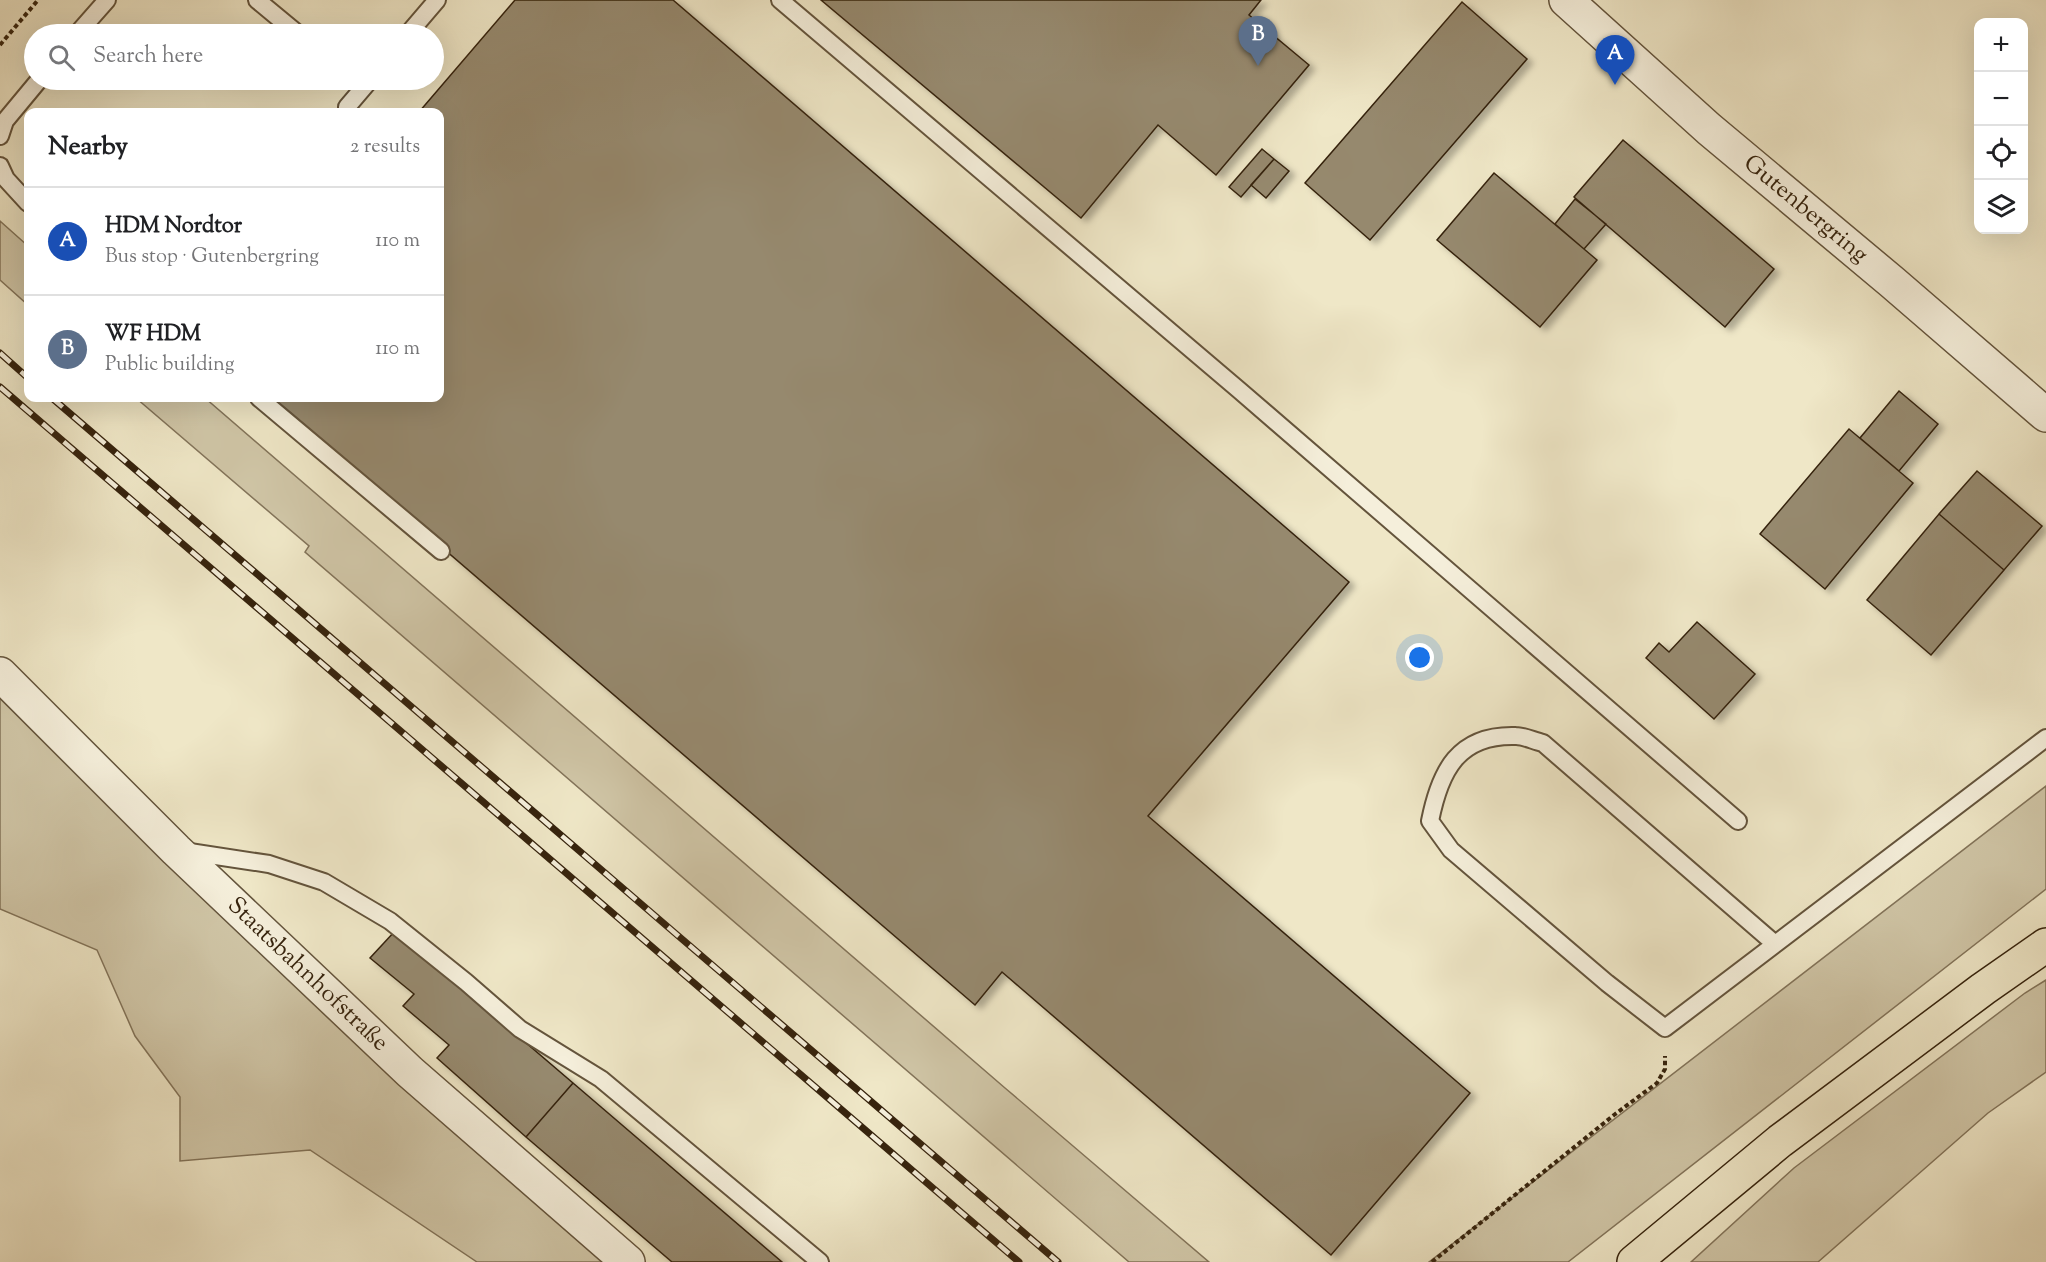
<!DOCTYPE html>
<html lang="en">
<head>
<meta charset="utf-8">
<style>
  :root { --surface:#fff; --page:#f6f6f6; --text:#202124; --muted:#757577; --line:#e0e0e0; --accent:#8f2418 }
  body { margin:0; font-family:"Sorts Mill Goudy",serif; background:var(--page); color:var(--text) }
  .controls { position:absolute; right:18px; top:18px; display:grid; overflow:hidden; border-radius:12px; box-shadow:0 6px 24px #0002 }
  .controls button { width:54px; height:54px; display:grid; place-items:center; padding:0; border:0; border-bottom:2px solid var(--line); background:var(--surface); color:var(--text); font:30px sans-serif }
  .you { position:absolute; left:1420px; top:658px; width:21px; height:21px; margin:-15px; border:4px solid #fff; border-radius:50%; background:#1a73e8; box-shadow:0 0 0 9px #1a73e833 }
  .badge { display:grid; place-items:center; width:39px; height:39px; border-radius:50%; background:var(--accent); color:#fff; font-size:20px; font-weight:700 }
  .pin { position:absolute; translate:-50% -50px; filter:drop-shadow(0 2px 3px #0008) }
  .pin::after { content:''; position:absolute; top:32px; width:21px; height:18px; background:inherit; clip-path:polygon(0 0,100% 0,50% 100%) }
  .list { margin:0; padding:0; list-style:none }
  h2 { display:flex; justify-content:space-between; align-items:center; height:78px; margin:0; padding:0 24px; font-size:26px }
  h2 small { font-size:20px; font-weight:400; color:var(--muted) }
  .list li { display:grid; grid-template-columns:39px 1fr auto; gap:18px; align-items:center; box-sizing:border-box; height:108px; padding:0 24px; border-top:2px solid var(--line) }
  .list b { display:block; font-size:22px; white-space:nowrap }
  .list p { margin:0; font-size:20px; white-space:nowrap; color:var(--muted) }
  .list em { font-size:20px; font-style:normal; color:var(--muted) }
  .icon { flex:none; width:33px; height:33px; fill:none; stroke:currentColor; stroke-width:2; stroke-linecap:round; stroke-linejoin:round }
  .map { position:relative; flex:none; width:2046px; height:1262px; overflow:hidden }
  .search { position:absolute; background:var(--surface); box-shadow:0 6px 24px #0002; left:24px; top:24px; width:420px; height:66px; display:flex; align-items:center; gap:15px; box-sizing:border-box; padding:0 21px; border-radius:33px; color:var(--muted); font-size:22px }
  .panel { position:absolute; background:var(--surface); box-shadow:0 6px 24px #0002; left:24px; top:108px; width:420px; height:294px; border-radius:12px }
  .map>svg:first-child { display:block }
</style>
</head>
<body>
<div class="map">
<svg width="2046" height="1262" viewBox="0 0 2046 1262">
  <defs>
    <filter id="shadow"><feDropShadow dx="6" dy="4" stdDeviation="3" flood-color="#0004"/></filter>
  </defs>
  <rect width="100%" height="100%" fill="#efe7c7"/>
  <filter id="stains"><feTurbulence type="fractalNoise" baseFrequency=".00333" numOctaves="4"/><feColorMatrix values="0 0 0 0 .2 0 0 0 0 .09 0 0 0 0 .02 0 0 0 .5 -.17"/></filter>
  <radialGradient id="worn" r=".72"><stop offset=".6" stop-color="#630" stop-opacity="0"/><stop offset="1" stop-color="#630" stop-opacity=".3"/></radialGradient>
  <!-- green -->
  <path fill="#d0c6a7" stroke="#83745a" stroke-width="1.5" d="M0,221L28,246V305L0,280Z
    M136,398H205L1005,1088L1209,1262H1129L305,552L309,546Z
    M0,663L614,1262H477L310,1150L180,1161V1097L135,1036L97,950L0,909Z
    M2046,786V889L1568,1262H1429Z
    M2046,980V1072L1988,1113L1818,1262H1691L1794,1168L2025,993Z"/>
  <!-- building -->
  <path fill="#96896e" stroke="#36230d" stroke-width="1.5" filter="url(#shadow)" d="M515,0H673L1349,582L1148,816L1470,1093L1331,1255L1002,972L975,1005L268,398H440V112H419Z
    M821,0H1261L1249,15L1309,65L1216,175L1158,125L1081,218Z
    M1462,2L1527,59L1370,240L1305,183Z
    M1623,140L1774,269L1725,327L1574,197Z
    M1262,149L1274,159L1241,197L1229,187Z
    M1274,159L1289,171L1266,198L1251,185Z
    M1494,173L1597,260L1540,327L1437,240Z
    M1575,199L1606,224L1584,249L1555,224Z
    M1899,391L1938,424L1899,471L1860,438Z
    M1849,429L1913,483L1825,589L1760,534Z
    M1977,471L2042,526L2004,570L1939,514Z
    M1939,514L2004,570L1931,655L1867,600Z
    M1697,622L1755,674L1714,719L1646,658L1659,643L1669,652Z
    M395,931L573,1083L526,1137L437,1058L449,1045L403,1006L414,994L370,958Z
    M573,1083L782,1262H672L526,1137Z"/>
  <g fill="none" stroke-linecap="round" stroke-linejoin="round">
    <!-- service casing -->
    <g stroke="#64543c" stroke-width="20">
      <path id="service" d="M257,0L298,34
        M780,0L1239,390L1738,821
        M77,34L107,0
        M408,34L437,0
        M347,107L370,80
        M0,136L5,121L39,80
        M0,166L6,179L28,203
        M259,398L441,551
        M183,851L269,864L324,882L390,921L466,982L520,1029L601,1079L820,1262
        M1775,944L1543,743C1534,741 1524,736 1516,736C1458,734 1440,771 1430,821L1451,850L1607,983L1665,1028L2046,738"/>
    </g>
    <!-- minor casing -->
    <g stroke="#64543c" stroke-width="36">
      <g id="minor">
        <path id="s1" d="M1566,0L1709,129L1892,282L2046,415"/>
        <path id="s2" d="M0,674L176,850L410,1072L628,1262"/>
      </g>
    </g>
    <!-- primary casing -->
    <g stroke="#36230d" stroke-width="36">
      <path id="primary" d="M1634,1262L1780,1141L1983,989L2046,945"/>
    </g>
    <!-- path -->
    <path stroke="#36230d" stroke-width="4" stroke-dasharray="4.5 3" stroke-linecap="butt" d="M0,45L38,0
      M1432,1262L1614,1115L1657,1083L1665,1069V1056"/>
    <!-- service -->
    <use href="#service" stroke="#f5efdb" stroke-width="16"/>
    <!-- minor -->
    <use href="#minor" stroke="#f5efdb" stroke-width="33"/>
    <!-- primary -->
    <use href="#primary" stroke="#efe7c7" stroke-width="33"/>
    <!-- rail casing -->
    <g stroke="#36230d" stroke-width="7">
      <path id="rail" d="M0,353L28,378
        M0,387L1019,1262
        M52,398L1058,1262"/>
    </g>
    <!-- rail -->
    <use href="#rail" stroke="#f5efdb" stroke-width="4.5" stroke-dasharray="14" stroke-linecap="butt"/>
  </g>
  <g text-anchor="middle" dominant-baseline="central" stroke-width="5" stroke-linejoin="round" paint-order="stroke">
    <!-- street labels -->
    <g font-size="24" fill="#36230d" stroke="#f5efdb">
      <text stroke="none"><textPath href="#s1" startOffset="318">Gutenbergring</textPath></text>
      <text stroke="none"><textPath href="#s2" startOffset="430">Staatsbahnhofstraße</textPath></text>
    </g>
  </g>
  <rect width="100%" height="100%" filter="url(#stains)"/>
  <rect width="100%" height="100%" fill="url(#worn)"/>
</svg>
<div class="controls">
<button>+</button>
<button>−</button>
<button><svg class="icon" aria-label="locate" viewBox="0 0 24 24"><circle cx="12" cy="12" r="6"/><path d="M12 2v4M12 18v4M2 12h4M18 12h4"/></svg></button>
<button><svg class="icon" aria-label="layers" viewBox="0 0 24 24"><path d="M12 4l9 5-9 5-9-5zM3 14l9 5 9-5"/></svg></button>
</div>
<div class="you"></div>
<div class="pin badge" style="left:1615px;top:85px;background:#1a4fb4">A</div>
<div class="pin badge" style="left:1258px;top:66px;background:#5c6f8a">B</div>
<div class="search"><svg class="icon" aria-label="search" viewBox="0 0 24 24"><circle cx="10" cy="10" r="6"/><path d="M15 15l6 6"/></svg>Search here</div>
<section class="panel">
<h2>Nearby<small>2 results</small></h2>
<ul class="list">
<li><span class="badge" style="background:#1a4fb4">A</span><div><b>HDM Nordtor</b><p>Bus stop · Gutenbergring</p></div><em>110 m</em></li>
<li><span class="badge" style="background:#5c6f8a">B</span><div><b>WF HDM</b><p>Public building</p></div><em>110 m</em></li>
</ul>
</section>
</div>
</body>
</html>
